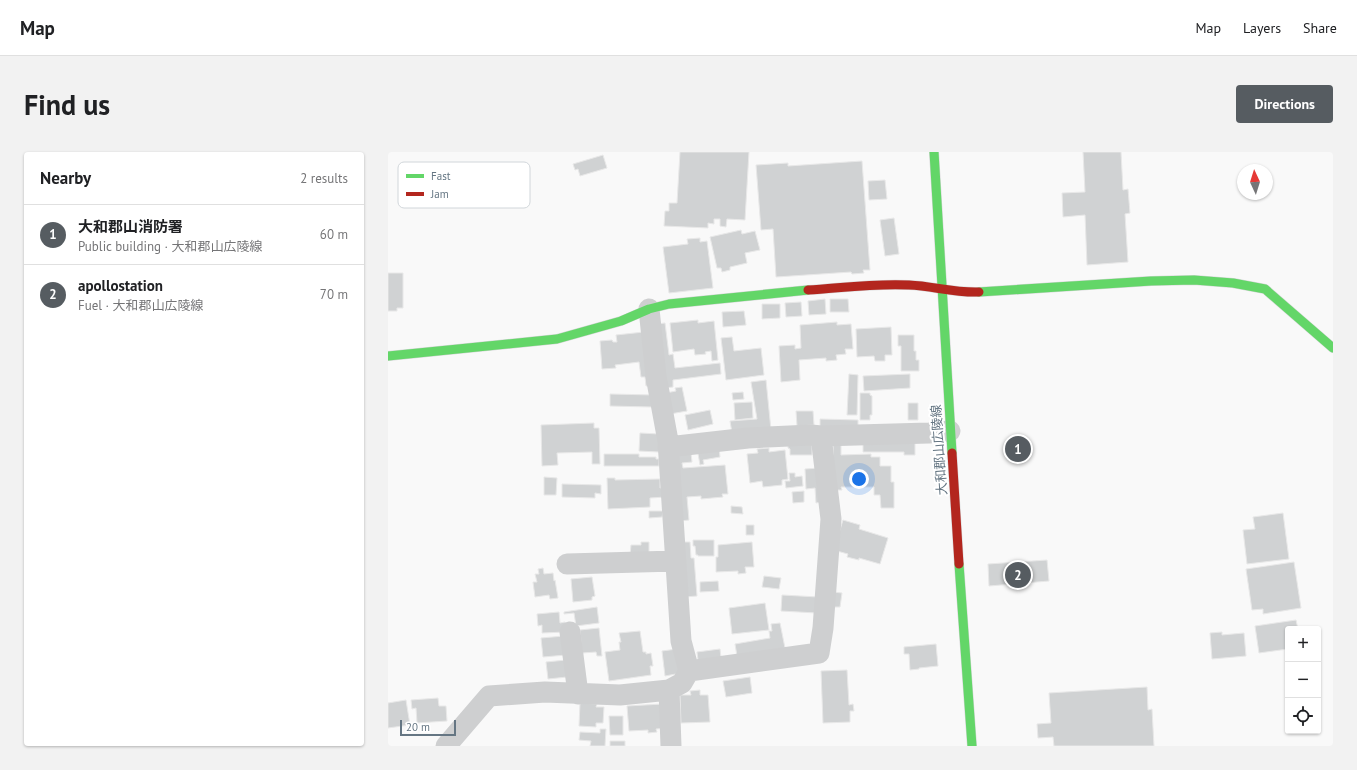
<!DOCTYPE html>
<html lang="en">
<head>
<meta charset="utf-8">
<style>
  :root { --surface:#fff; --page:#f2f2f2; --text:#202124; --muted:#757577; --line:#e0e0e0; --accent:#565c61 }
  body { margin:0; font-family:"PT Sans","Noto Sans JP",sans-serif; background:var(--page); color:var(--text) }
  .controls { position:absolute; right:12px; bottom:12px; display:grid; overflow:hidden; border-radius:4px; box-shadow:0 1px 3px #0004 }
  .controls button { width:36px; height:36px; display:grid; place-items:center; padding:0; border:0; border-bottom:1px solid var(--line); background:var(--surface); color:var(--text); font:20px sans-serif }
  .compass { position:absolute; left:849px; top:12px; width:36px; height:36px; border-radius:50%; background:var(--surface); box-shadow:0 1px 3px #0004; rotate:356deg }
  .scale { position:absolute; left:12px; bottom:10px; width:56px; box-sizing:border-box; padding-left:4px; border:2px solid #657683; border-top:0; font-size:11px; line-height:14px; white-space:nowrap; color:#657683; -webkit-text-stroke:3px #fff; paint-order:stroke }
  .you { position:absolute; left:471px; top:327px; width:14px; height:14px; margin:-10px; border:3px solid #fff; border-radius:50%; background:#1a73e8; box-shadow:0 0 0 6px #1a73e833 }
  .badge { display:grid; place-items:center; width:26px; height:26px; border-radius:50%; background:var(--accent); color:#fff; font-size:13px; font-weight:700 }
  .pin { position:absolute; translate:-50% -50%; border:2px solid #fff; box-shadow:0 1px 4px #0006 }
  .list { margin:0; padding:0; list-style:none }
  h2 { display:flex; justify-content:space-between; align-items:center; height:52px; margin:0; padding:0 16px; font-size:17px }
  h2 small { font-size:13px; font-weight:400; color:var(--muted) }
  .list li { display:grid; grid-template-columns:26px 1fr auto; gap:12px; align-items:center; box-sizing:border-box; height:60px; padding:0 16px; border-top:1px solid var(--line) }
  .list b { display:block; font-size:15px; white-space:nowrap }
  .list p { margin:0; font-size:13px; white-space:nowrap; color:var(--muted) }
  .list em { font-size:13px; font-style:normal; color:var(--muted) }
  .icon { flex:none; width:22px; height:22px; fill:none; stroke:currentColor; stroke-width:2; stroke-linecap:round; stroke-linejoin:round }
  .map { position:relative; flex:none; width:945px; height:594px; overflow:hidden; border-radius:4px }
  header { display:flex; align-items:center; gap:24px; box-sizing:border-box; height:56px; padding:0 20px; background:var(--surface); border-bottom:1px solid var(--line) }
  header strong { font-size:19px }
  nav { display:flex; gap:22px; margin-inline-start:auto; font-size:14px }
  .intro { display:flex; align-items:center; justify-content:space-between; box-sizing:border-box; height:96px; padding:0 24px }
  h1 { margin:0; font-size:28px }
  .button { padding:10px 18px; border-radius:4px; background:var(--accent); color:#fff; font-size:14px; font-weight:700 }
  main { display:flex; gap:24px; padding:0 24px }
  aside { flex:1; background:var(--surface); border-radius:4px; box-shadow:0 1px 3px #0004 }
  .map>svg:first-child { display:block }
</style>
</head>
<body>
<header>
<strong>Map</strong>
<nav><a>Map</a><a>Layers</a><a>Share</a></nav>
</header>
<div class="intro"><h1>Find us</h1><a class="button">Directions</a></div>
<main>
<aside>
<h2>Nearby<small>2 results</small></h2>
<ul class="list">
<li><span class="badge">1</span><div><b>大和郡山消防署</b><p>Public building · 大和郡山広陵線</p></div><em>60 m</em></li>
<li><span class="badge">2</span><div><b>apollostation</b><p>Fuel · 大和郡山広陵線</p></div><em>70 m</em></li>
</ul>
</aside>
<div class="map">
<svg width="945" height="594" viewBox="0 0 945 594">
  <rect width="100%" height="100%" fill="#f9f9f9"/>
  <!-- building -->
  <path fill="#d0d2d3" stroke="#e8e8e8" d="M292,0H361L357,68L339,67L338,75L332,74V67H326V72L320,71V76L276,74L277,59H281V51H289Z
    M695,0H733L735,38L740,37L742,61L737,62L740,110L699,113L697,63L675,65L674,41L697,40Z
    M215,3L219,16L192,24L190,17L187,18L185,12Z
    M474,9L482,118H475L476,121L464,122L463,120L388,125L385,77L373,78L368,13L400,11V14Z
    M497,28L499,47L481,48L480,29Z
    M506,66L511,102L497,104L492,68Z
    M353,78L354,82L367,79L372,98L357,101L359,111L342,115V118L334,120L333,116H329L322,85Z
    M312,86V90L319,89L325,136L281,141L275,95L300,92L299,87Z
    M0,121H15V156H9V159H0Z
    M437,147L438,162L421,163L420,149Z
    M442,147H460L461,160H442Z
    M413,150L414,164L398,165L397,151Z
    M374,152H392V166L374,167Z
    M356,159L358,173L335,175L334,160Z
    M310,168V171L326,169L330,208L324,209L323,199L317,200L318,202L307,203L306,197L285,200L282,171Z
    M449,170V173L463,172L465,197H457L458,202L448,203L449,208L438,209V206L411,208L412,228L393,230L391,194L407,193V197L413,196L412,173Z
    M277,171L281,203L285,202L287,216L332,211L333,222L285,228V235L276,236L269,172Z
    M503,175L504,203H497V209H487L486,204L469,205L468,177Z
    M256,180L261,234H258L257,225H253L251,210L227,213L228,216L214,217L212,189L224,188L225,190H229L228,183Z
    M510,183H526V199H528V208H531V219H513V194H510Z
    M344,185L346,199L373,196L376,223L338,228L333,186Z
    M461,222L470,223L469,263H459Z
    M522,222V236L476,239L475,224Z
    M378,228L383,278L344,281L342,269L369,267L363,230Z
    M294,235L299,259L282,262L278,241L288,239L287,236Z
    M355,240L356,247L345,248L344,241Z
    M472,241H482V243L484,244V263H482V268H472Z
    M222,242L265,243L264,255L222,254Z
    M364,250L365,266L347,268L346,251Z
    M520,251H530V268H520Z
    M322,258L325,272L300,278L297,263Z
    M408,259H425L426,273L409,274Z
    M432,267L470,268V277H432Z
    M206,271V276H211L212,312H204V300L169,301L170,313L154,314L153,273Z
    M252,281L271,282V300L251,299Z
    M527,287V303H516V300H475V290Z
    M445,289H453V303L483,302V305H492V314H503V330H506V356H493L492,343H486V335H453L454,338H448L446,334Z
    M424,290V303H402V297L400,296V293Z
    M331,295L332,305L315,308L316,312L312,313L309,296Z
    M381,296V300L397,298L400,327L394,328V333L375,335L374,329L362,331L359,302L370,301L369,297Z
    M303,301L304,310L294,311L295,316L337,313L340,342H334L335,345L313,347V344L299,345L301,368L292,369L287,302Z
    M216,302H251V305H268V307H271V314H216Z
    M432,316L433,350L428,351L427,336L418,337L417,317Z
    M401,321H407V325L414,324L415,334L398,336L397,329H402Z
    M156,325L169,326L168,343H156Z
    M219,326H227V328L272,327V336H277V345L262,346V355L220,357Z
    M174,332L213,333V342L207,341V346L174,345Z
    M416,339V350L405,351L404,340Z
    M343,354L354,355L355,362L343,361Z
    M261,359H275L274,365L261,366Z
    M895,361L901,407L859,412L855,378L867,377L865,365Z
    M455,368L472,373L471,377L500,386L492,412L471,406V408L459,405L460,402L449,399L448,391Z
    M358,373H366V383H358Z
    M305,388H326V404H310V403H308L307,394H305Z
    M253,390H261V404H242L243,393H253Z
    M292,390H302L303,406H306L309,444L296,445Z
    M364,390L366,415H357L358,421L350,422V419L328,420V405H330V393Z
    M659,408L661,429L601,434L600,412Z
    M906,410L913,456L875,462V457L864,458L858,417Z
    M155,416L156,422L165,421L166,429L167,428L170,446L162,447L161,443L147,445L145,430H149L147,422H151L150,417Z
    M376,424L393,426L391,437L374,435Z
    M204,425L207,444L204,445V448L185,450L183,427Z
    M330,429L331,439L312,440V430Z
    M445,440L454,441L452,455H444Z
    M394,443L430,445L429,461L393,459Z
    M377,451L381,478L344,482L341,456Z
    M209,455L211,471L188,474L186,461L176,462V460Z
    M171,460L172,471L177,470V480L154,481V473L150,474L149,462Z
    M908,468L910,477H900V497L871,501L867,474Z
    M392,471L397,496L349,504L347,492L382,486L381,479H384L383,472Z
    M211,476L214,504H209L208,500L194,501L192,478Z
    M252,479L255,500H258V502L263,501L265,514H262L263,523L221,529L217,500L232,498L231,490H233L231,481Z
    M834,480V483L856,481L858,504L824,507L822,481Z
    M176,484L178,503L155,505L153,486Z
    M548,492L550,514L531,516V517L522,518L521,502H516V495Z
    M289,497L293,521L277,524L274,499Z
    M332,497L333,506L310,508L309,500Z
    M178,508L179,525L160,527L158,510Z
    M459,518L461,553L465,552L466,559H462V570L435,571L433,519Z
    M362,525L364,541L338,545L335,529Z
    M759,535L760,558L764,557L766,594H666L665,585L650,586L649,572L663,571L661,541Z
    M312,538V543H320L322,570L293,571L292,543H303L302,539Z
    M50,546L51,554H58L59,569L29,571L28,556L24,557L23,548Z
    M18,548L22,573L0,576V551Z
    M192,551L209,552L208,555H216L215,571H208V575L191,574Z
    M275,552L280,576L268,577L269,580L260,581V578L241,579L239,554Z
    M221,564H235V583H222Z
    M212,577H218L217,594H202L203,589L191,588L192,580L212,581Z
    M222,589H237V594H222Z"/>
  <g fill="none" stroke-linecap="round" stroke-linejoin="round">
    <!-- fast casing -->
    <g stroke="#d5d6d7" stroke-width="10">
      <path id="fast" d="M546,0L564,301
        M591,140L763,129L806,128L845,131L877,137L945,196
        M0,204L169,187L233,169L261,157L281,152L420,138
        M571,412L584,594"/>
    </g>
    <!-- jam casing -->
    <g stroke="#d5d6d7" stroke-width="10">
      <path id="jam" d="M420,138C453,136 487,131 521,133C545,134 566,141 591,140
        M564,301L571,412"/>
    </g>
    <!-- street -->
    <path stroke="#cecfd0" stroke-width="21" d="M261,157L268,224L280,289L293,489L301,519L294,531L281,538L283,594
      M280,295L360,286L423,283L433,284
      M179,412L288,409
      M182,480L190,542
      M301,519L431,501L435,476L443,367L433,284L541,281L562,279
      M58,594L101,544L157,540L232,543L281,538"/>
    <!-- fast -->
    <use href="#fast" stroke="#63d668" stroke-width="9"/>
    <!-- jam -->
    <use href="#jam" stroke="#b3261e" stroke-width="9"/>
  </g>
  <g text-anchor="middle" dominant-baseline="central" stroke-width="4" stroke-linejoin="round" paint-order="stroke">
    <!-- street labels -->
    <g font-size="13" fill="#657683" stroke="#fff">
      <text transform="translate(551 298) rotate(-94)">大和郡山広陵線</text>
    </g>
  </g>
  <!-- legend -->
  <rect x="10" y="10" width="132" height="46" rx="6" fill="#fff" stroke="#d1d6da" stroke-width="1"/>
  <rect x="18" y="22" width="18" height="4" fill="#63d668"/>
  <rect x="18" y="40" width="18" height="4" fill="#b3261e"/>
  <g font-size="11" fill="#657683">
    <text x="43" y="28">Fast</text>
    <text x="43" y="46">Jam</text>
  </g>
</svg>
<div class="controls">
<button>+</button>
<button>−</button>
<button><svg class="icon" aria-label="locate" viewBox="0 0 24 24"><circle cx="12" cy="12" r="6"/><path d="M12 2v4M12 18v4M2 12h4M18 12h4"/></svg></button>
</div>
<svg class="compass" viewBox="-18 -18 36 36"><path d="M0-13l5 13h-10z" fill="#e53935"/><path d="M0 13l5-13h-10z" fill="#757577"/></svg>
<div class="scale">20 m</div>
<div class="you"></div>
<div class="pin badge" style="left:630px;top:297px">1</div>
<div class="pin badge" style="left:630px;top:423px">2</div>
</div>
</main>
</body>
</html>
